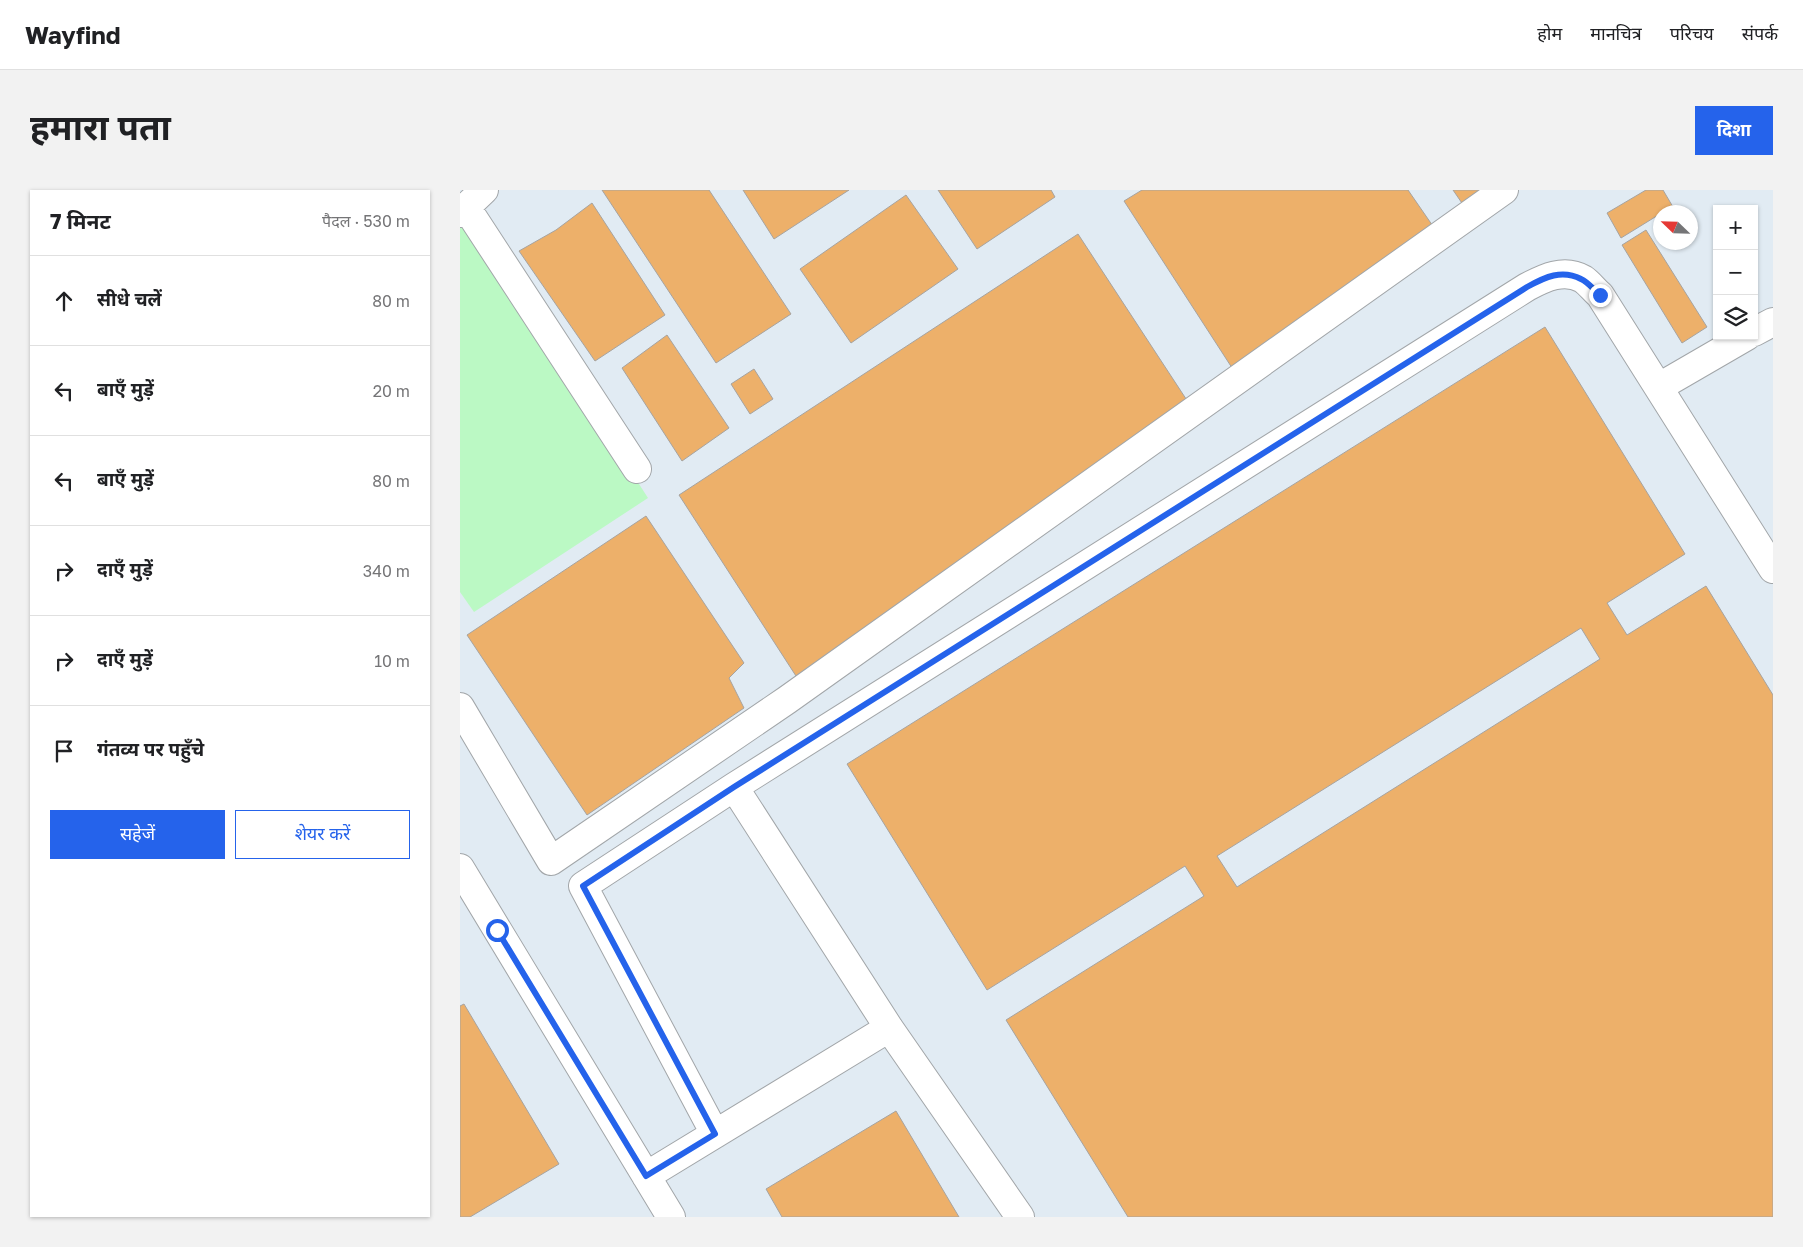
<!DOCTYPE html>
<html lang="hi">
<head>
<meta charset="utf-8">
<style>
  :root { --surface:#fff; --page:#f2f2f2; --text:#202124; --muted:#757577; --line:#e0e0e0; --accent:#2563eb }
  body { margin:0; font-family:"Golos Text","Noto Sans Devanagari",sans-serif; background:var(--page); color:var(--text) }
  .controls { position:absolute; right:15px; top:15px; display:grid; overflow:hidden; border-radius:0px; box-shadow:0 1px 4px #0004 }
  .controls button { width:45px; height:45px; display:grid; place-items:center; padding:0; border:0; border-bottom:1px solid var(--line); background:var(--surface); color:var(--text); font:25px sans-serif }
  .compass { position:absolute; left:1193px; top:15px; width:45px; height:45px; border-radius:50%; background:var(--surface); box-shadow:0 1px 4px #0004; rotate:293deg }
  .stop { position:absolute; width:15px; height:15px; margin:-11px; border:4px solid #2563eb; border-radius:50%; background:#fff }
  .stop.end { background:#2563eb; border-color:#fff; box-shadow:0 1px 5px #0008 }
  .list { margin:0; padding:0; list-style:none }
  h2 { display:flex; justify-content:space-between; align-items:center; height:65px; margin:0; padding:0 20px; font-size:21px }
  h2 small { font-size:16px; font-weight:400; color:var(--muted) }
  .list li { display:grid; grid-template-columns:32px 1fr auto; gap:15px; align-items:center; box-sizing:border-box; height:90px; padding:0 20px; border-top:1px solid var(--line) }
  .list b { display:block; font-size:19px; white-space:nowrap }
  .list em { font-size:16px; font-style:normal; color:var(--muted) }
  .actions { display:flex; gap:10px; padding:15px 20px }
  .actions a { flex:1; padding:11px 0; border:1px solid var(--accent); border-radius:0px; text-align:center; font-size:18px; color:var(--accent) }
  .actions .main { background:var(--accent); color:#fff }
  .icon { flex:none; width:28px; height:28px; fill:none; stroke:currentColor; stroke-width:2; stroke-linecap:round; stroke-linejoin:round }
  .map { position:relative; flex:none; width:1313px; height:1027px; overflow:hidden; border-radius:0px }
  header { display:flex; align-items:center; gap:30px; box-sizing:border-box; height:70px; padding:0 25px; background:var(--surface); border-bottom:1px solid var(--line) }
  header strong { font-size:24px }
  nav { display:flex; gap:28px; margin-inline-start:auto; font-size:18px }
  .intro { display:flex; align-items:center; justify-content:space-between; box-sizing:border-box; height:120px; padding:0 30px }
  h1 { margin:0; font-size:35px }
  .button { padding:12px 22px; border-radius:0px; background:var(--accent); color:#fff; font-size:18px; font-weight:700 }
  main { display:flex; gap:30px; padding:0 30px }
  aside { flex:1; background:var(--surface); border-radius:0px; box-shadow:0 1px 4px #0004 }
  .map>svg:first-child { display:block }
</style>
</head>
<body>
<header>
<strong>Wayfind</strong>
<nav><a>होम</a><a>मानचित्र</a><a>परिचय</a><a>संपर्क</a></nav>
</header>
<div class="intro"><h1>हमारा पता</h1><a class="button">दिशा</a></div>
<main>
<aside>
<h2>7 मिनट<small>पैदल · 530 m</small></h2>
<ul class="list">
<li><svg class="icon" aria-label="ahead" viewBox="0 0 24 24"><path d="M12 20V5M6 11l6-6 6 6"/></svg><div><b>सीधे चलें</b></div><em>80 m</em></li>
<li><svg class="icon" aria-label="left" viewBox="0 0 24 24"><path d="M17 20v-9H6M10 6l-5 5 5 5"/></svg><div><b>बाएँ मुड़ें</b></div><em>20 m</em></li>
<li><svg class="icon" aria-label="left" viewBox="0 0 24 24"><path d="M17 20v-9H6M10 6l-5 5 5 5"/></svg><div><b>बाएँ मुड़ें</b></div><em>80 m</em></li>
<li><svg class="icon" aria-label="right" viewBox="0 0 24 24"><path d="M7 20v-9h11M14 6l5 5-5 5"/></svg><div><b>दाएँ मुड़ें</b></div><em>340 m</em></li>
<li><svg class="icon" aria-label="right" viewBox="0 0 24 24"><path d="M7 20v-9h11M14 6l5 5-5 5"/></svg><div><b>दाएँ मुड़ें</b></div><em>10 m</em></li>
<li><svg class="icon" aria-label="arrive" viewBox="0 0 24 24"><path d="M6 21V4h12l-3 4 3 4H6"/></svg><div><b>गंतव्य पर पहुँचे</b></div></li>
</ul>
<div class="actions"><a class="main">सहेजें</a><a>शेयर करें</a></div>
</aside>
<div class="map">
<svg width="1313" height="1027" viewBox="0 0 1313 1027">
  <rect width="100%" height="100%" fill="#f2f6f9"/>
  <!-- built -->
  <path fill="#e1ebf3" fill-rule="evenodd" d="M0,0H1313V1027H0ZM1257,19H1294V146H1257ZM1200,22H1230V52H1200Z"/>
  <!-- green -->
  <path fill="#bbf9c4" d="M8,27L188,308L14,422L0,402V37Z"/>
  <!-- building -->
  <path fill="#edb06a" stroke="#a6a3a0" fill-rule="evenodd" d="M142,0H249L331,124L256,173Z
    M283,0H389L314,49Z
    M478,0H591L595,7L517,59Z
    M682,0H948L977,42L776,184L664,11Z
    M993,0H1032L1006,19Z
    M1186,0H1203L1213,17L1200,22V24L1161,48L1147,23Z
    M446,5L498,79L391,153L340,79Z
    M132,13L205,125L135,171L59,61L96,40Z
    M1186,40L1247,137L1222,153L1162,55Z
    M618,44L732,218L336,486L219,305Z
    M1085,137L1225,364L1147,413L1167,445L1246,396L1313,505V1027H668L546,830L744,706L725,676L527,800L387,574ZM1121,438L1140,469L777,697L757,666Z
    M207,145L269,238L222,271L162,178Z
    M294,179L313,209L290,224L271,194Z
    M186,326L284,473L269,488L284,518L127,625L7,445Z
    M4,814L99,974L10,1027H0V816Z
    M436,921L499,1027H322L306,999Z"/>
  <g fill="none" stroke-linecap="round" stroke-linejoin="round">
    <!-- minor casing -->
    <g stroke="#a2a6a9" stroke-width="30">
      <path id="minor" d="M6,17L177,279
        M0,23L24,0
        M1294,142L1313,132
        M1199,197L1287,146
        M0,517L91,671L327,510L1044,0
        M274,597L429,838L560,1027
        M0,678L211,1027
        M255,944L123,696L274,597L1067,97C1084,88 1104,78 1123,89C1129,93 1134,100 1140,105L1313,379
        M186,986L429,838"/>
    </g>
    <!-- minor -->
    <use href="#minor" stroke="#fff" stroke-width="28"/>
  </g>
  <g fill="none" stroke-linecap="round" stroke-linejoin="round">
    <!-- route -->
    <path stroke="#2563eb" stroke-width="6" d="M37,740L186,986L255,944L123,696L274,597L1067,97C1085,87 1102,79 1121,89C1128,92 1134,100 1140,105"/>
  </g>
</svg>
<div class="controls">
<button>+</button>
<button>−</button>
<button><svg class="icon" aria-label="layers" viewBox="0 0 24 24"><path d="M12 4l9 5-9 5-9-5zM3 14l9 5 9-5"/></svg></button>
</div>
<svg class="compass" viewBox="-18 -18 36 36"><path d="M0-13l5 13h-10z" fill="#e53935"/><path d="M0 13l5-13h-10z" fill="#757577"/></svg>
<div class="stop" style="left:37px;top:740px"></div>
<div class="stop end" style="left:1140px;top:105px"></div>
</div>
</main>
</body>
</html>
